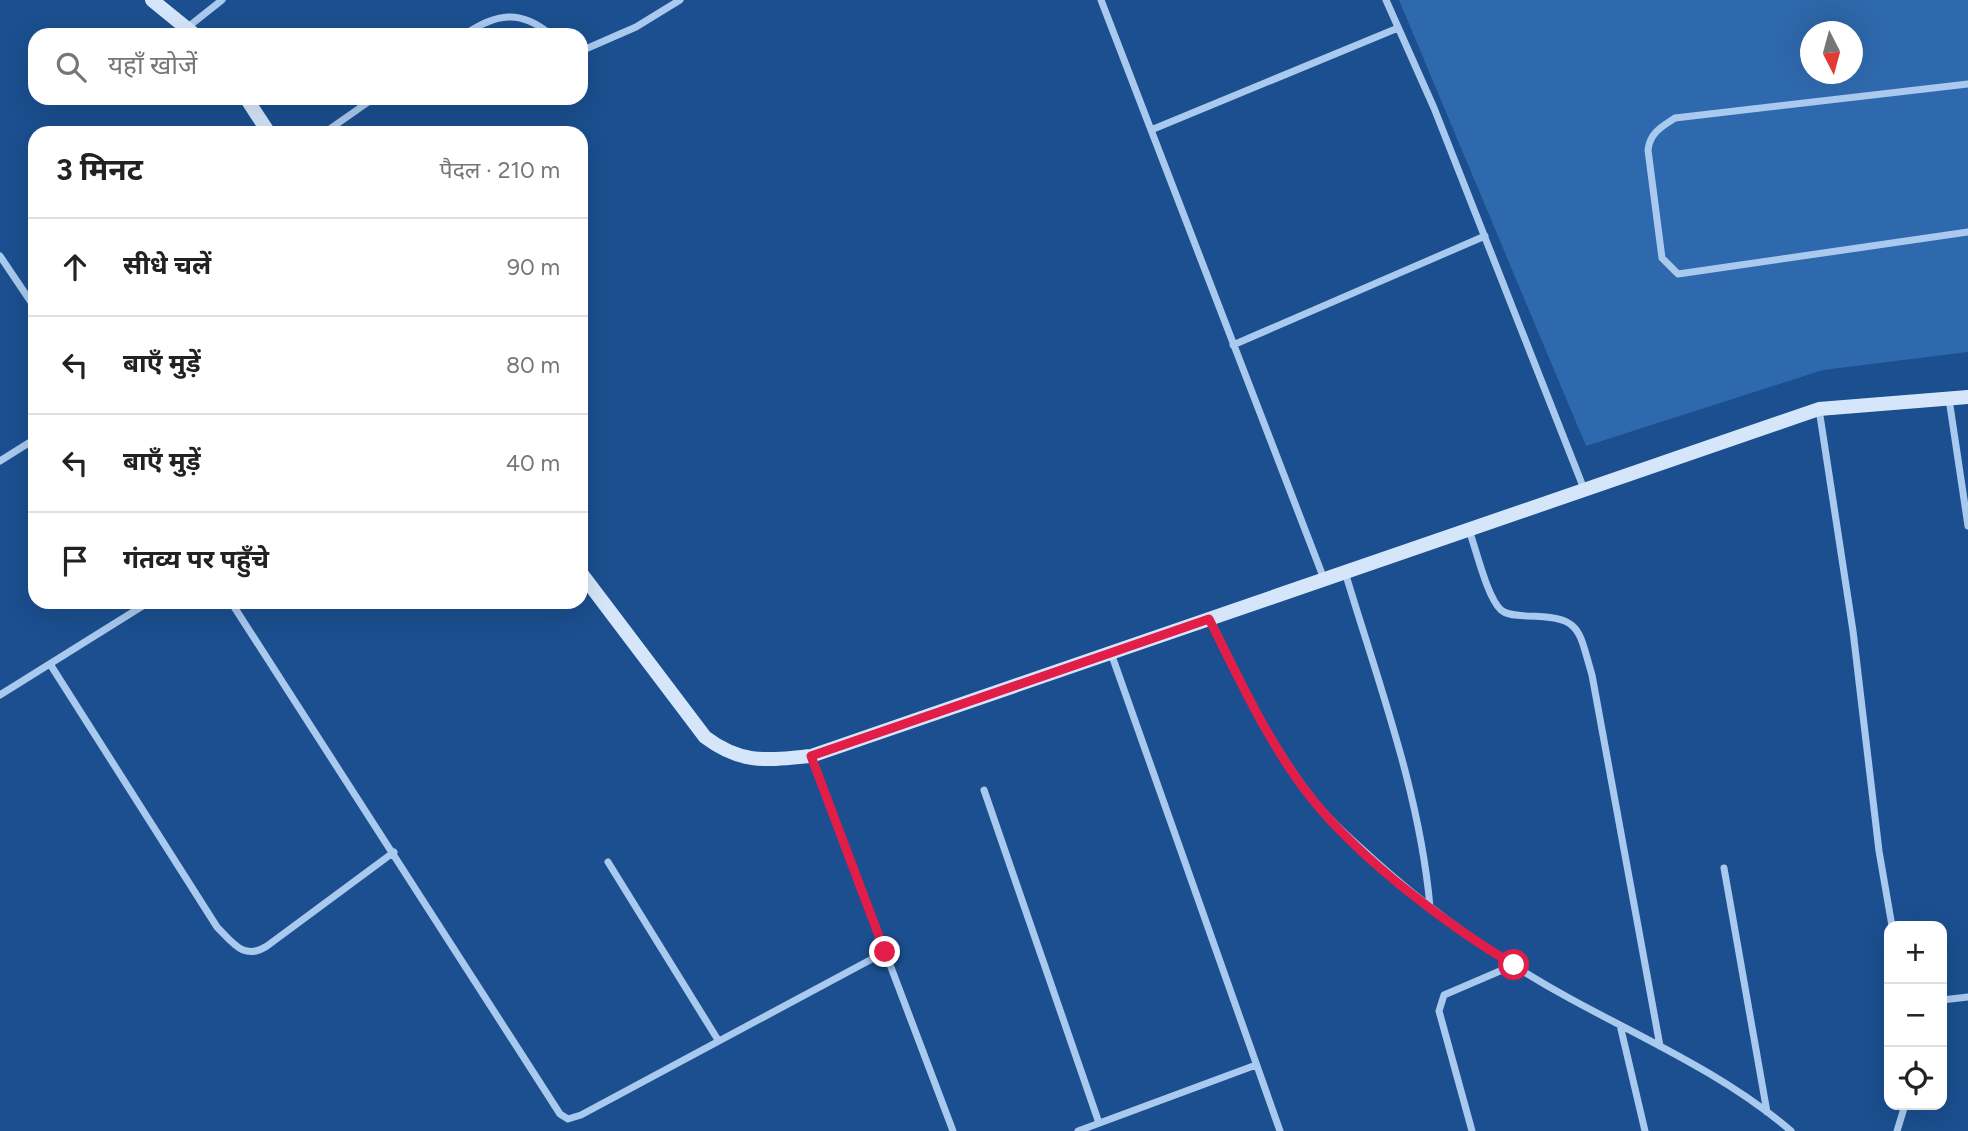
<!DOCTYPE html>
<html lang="hi">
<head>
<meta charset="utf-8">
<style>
  :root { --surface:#fff; --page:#f2f2f2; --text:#222; --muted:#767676; --line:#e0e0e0 }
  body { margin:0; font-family:Figtree,"Noto Sans Devanagari",sans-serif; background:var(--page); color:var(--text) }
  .controls { position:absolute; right:21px; bottom:21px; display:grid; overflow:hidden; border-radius:14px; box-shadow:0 7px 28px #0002 }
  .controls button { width:63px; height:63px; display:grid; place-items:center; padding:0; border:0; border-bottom:2px solid var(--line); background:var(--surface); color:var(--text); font:35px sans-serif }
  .compass { position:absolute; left:1800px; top:21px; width:63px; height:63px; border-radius:50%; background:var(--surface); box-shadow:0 7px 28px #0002; rotate:174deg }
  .stop { position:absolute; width:21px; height:21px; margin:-16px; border:5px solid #e11d48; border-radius:50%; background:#fff }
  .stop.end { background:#e11d48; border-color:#fff; box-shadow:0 2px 7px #0008 }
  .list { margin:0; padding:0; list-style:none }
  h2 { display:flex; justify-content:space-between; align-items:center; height:91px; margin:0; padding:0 28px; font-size:30px }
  h2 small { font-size:23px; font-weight:400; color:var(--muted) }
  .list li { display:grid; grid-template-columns:46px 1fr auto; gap:21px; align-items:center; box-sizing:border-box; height:98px; padding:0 28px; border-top:2px solid var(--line) }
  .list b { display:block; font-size:26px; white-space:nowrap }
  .list em { font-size:23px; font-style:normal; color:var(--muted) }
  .icon { flex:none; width:38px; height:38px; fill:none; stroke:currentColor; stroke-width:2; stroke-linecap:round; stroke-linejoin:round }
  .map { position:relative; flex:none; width:1968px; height:1131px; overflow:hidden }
  .search { position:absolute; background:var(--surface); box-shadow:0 7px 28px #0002; left:28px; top:28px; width:560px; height:77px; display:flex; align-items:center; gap:18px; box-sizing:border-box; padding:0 24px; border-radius:21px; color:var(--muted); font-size:26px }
  .panel { position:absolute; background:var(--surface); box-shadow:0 7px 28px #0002; left:28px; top:126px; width:560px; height:483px; border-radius:21px }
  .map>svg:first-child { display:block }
</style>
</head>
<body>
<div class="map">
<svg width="1968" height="1131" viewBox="0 0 1968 1131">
  <rect width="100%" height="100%" fill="#1b4f8f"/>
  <!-- green -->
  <path fill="#2e69ad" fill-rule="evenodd" d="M1399,0H1968V352L1823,370L1586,446ZM1811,32H1853V74H1811Z"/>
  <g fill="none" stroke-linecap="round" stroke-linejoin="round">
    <!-- street -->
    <path stroke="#a9c9ee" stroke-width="7" d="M1101,0L1324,579
      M1386,0L1434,108L1584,489
      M188,27L222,0
      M464,35C496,13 521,9 551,35
      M581,51L636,27L680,0
      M1968,84L1675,118C1661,127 1650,133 1648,150L1662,258L1678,274L1968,232
      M1151,130L1398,28
      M324,133L374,98
      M0,256L35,308
      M1233,345L1485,236
      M1949,399L1968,526
      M1819,409L1853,631L1879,851L1892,926
      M0,461L35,439
      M1469,530C1476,549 1487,597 1501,610C1508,616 1518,615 1527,616C1582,617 1578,628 1592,675L1660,1046
      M1345,572C1378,682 1420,793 1430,907
      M231,602L560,1114L568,1119L581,1115L885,952
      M1210,619C1240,681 1270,744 1312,798C1329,820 1351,839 1372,858C1432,912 1498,959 1569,998C1644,1039 1726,1075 1791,1131
      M1111,653L1280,1131
      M50,664L217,927C233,943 244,961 267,946L394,852
      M0,695L149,602
      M811,756L953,1131
      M984,790L1099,1123
      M608,862L718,1040
      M1724,868L1767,1112
      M1942,1000L1968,997
      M1620,1025L1645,1131
      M1078,1131L1256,1065
      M1472,1131L1439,1011L1444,995L1514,965
      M1897,1131L1905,1105"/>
    <!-- secondary -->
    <path stroke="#d6e6fa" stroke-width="14" d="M152,0L195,35
      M246,98L269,133
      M581,573L705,737C742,765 768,760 811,756L1819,409L1968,397"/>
  </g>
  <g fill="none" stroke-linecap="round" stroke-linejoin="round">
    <!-- route -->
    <path stroke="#e11d48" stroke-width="9" d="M885,952L811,756L1209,619C1240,680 1269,745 1312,799C1361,860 1447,925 1514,965"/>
  </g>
</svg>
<div class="controls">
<button>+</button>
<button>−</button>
<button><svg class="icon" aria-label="locate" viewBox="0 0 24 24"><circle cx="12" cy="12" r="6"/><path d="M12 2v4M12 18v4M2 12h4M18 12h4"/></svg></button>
</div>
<svg class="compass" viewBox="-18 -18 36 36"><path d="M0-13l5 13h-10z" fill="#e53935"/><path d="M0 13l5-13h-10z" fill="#767676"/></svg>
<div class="stop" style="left:1514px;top:965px"></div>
<div class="stop end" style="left:885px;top:952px"></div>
<div class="search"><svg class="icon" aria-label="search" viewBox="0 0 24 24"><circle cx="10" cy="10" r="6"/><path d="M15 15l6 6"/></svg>यहाँ खोजें</div>
<section class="panel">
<h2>3 मिनट<small>पैदल · 210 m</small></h2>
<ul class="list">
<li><svg class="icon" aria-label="ahead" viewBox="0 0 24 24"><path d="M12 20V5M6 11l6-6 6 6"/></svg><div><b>सीधे चलें</b></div><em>90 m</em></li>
<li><svg class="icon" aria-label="left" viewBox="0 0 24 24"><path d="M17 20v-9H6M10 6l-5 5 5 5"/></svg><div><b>बाएँ मुड़ें</b></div><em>80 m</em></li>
<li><svg class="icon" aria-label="left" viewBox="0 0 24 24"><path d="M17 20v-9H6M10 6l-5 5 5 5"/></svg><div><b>बाएँ मुड़ें</b></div><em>40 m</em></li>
<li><svg class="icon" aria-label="arrive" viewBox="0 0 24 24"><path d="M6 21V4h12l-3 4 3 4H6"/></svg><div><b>गंतव्य पर पहुँचे</b></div></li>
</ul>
</section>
</div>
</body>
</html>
